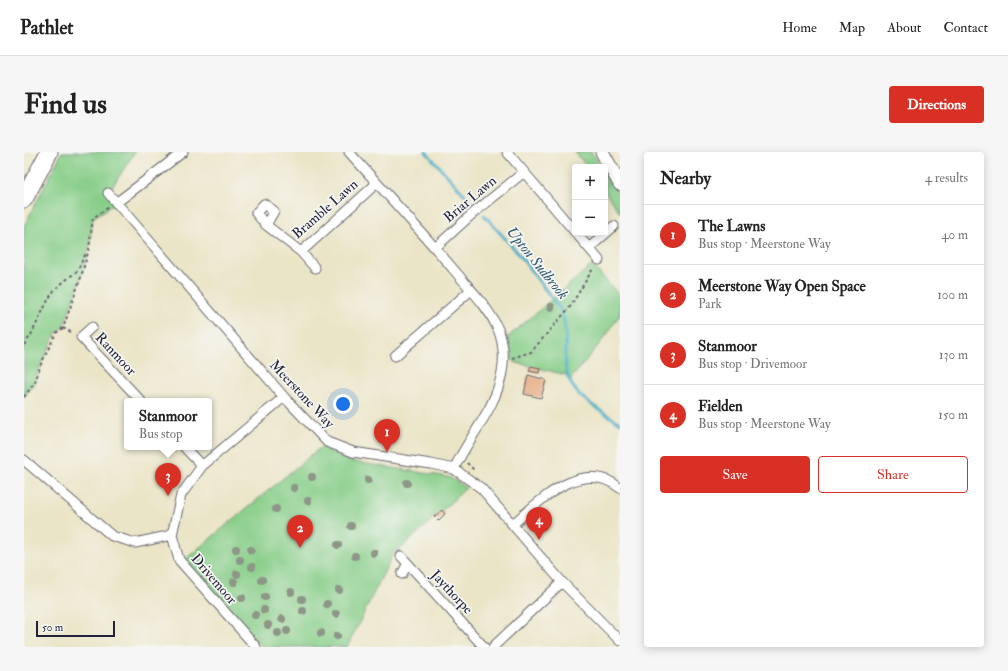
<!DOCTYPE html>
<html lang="en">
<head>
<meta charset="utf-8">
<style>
  :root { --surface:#fff; --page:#f6f6f6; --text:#222; --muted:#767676; --line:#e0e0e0; --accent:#d93025 }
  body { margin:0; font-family:"IM FELL Double Pica",serif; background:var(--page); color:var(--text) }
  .controls { position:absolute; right:12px; top:12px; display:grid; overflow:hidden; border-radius:4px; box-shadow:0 2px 10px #0003 }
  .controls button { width:36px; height:36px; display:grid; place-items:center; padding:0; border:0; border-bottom:1px solid var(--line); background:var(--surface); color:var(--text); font:20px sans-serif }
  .scale { position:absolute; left:12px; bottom:10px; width:79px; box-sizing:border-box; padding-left:4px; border:2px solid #22223b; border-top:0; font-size:11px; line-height:14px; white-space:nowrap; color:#22223b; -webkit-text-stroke:3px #f6f6f2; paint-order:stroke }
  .you { position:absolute; left:319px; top:252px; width:14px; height:14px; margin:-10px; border:3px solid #fff; border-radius:50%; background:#1a73e8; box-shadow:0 0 0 6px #1a73e833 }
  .badge { display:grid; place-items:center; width:26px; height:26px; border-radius:50%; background:var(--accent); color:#fff; font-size:13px; font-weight:700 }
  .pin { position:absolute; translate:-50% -33px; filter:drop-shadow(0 1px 2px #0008) }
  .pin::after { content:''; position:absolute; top:21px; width:14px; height:12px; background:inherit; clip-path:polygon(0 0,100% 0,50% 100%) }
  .popup { position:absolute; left:100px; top:246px; width:88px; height:52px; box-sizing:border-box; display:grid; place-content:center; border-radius:4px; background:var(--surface); filter:drop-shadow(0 1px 3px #0005); font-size:13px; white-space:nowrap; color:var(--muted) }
  .popup b { font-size:15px; color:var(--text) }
  .popup::after { content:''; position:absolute; left:50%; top:100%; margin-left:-8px; border:8px solid transparent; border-top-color:var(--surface) }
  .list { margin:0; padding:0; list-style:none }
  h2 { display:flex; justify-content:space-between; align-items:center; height:52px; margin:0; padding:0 16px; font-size:17px }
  h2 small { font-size:13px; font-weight:400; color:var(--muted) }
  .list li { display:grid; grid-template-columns:26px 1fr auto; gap:12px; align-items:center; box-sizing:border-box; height:60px; padding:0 16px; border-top:1px solid var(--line) }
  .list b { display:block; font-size:15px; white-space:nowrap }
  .list p { margin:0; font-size:13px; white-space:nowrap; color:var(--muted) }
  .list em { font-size:13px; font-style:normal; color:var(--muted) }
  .actions { display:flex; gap:8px; padding:12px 16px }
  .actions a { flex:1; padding:9px 0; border:1px solid var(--accent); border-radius:4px; text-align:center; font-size:14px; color:var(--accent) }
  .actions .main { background:var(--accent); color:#fff }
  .map { position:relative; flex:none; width:596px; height:495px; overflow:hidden; border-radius:4px }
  header { display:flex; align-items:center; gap:24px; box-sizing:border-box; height:56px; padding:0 20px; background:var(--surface); border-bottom:1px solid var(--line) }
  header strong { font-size:19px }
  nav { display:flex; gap:22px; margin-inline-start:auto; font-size:14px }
  .intro { display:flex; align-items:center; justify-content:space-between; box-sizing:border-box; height:96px; padding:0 24px }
  h1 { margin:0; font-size:28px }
  .button { padding:10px 18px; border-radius:4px; background:var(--accent); color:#fff; font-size:14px; font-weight:700 }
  main { display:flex; gap:24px; padding:0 24px }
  aside { flex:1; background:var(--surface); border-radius:4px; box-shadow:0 2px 10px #0003 }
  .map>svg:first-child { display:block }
</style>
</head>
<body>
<header>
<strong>Pathlet</strong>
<nav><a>Home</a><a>Map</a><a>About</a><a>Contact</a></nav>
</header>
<div class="intro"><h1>Find us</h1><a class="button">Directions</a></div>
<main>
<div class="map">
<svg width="596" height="495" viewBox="0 0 596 495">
  <rect width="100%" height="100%" fill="#f6f6f2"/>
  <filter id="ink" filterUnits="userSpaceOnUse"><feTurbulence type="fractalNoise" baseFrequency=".025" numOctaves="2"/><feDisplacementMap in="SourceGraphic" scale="8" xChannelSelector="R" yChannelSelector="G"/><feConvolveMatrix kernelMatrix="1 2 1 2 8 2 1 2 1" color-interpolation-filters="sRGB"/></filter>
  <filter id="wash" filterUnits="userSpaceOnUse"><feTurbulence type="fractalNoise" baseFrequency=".012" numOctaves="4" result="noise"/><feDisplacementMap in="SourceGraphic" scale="16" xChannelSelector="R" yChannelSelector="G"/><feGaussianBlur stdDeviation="0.9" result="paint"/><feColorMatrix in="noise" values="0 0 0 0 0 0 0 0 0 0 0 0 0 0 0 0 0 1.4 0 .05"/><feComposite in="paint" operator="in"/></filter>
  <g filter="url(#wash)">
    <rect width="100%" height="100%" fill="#ebe5c7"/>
    <!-- green -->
    <path fill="#87cd88" stroke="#547862" d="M38,0H111L84,41L92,51L69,66L65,97L57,125L39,176L32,181L17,212L11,230L0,245V74Z
      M551,0H567L578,15H563Z
      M581,20L596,40V61L581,40Z
      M568,113L596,144V162L582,184L545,229L542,223L489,210L484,185Z
      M297,295L325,309L419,324L427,326L442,336L379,395L370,400L323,495H238L159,409Z"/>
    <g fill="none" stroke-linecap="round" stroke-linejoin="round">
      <!-- stream -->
      <path stroke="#48aec8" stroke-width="3" d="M402,0L449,52
        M460,63L493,100L536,157C543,172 542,186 541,203C540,242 567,252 596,271"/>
    </g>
    <g id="blocks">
      <!-- building -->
      <path fill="#e5ac82" d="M507,214L516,216L515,221L505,219Z
        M504,223L522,228L517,246L500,242Z
        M418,358L421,362L414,369L410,365Z"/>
    </g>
  </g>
  <g filter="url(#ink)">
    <use href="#blocks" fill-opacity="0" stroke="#68666c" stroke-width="1"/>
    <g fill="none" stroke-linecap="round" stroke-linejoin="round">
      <!-- street casing -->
      <g stroke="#68666c" stroke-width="11">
        <path id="street" d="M325,0C360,39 396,78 430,118C444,135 462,152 472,173C479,186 481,206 478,220C472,257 445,284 430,317
          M483,0L551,80
          M84,41L260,245L303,290L329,300L407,312L430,317L457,336L538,430L596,489
          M92,51L159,0
          M242,73L250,59L240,52L232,61L242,73L277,100L353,31
          M552,81L575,108
          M411,96L446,64L500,20
          M565,96L590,74
          M277,100L291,116
          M68,175L57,185L117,249
          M371,204L447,138
          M160,295L178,314
          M0,308L88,384L111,391L148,383
          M489,372C516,349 558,305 596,336
          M377,404L460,495
          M378,422L383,413
          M232,495L155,408L148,383L157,343L178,314L260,245
          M469,495L538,430"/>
      </g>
      <!-- secondary casing -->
      <g stroke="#68666c" stroke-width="15">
        <path id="secondary" d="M578,0L596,32"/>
      </g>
      <!-- highway casing -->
      <g stroke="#68666c" stroke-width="19">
        <path id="highway" d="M0,47L25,0"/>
      </g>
      <!-- path -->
      <path stroke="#68666c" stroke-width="2" stroke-dasharray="3 3" stroke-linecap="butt" d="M39,176L49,181
        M0,193L7,183L24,148L31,137L53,119L62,101
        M488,206L507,200L546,155L570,115
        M0,245L11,230L17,212L32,181L39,176L57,125L65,97L69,66L85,55
        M443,311L450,318"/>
      <!-- street -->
      <use href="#street" stroke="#fff" stroke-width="9"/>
      <!-- secondary -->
      <use href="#secondary" stroke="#fff" stroke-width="13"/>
      <!-- highway -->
      <use href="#highway" stroke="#fff" stroke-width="17"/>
    </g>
    <!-- trees -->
    <g fill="#8d9687">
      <circle cx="539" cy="142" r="4"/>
      <circle cx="527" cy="155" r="4"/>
      <circle cx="288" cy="325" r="4"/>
      <circle cx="344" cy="328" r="4"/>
      <circle cx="383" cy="331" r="4"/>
      <circle cx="270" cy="336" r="4"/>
      <circle cx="284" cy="349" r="4"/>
      <circle cx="252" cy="357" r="4"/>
      <circle cx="327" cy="374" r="4"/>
      <circle cx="314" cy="393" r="4"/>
      <circle cx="212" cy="397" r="4"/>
      <circle cx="227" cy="398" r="4"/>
      <circle cx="350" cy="401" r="4"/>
      <circle cx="331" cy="404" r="4"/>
      <circle cx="216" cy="408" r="4"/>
      <circle cx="228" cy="415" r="4"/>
      <circle cx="213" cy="422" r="4"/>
      <circle cx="238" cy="428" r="4"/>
      <circle cx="210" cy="430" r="4"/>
      <circle cx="315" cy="438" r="4"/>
      <circle cx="267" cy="440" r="4"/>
      <circle cx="241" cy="445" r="4"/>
      <circle cx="218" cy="446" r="4"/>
      <circle cx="278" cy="447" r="4"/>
      <circle cx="303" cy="452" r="4"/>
      <circle cx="240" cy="458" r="4"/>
      <circle cx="279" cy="459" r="4"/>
      <circle cx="312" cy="462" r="4"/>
      <circle cx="231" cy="463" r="4"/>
      <circle cx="258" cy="467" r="4"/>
      <circle cx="244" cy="473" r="4"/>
      <circle cx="263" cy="479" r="4"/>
      <circle cx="254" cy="481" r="4"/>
      <circle cx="297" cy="481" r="4"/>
      <circle cx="313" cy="484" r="4"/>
    </g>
  </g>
  <g text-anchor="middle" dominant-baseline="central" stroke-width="3.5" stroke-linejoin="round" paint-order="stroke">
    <!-- street labels -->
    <g font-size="14" fill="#22223b" stroke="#f6f6f2">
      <text transform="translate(446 47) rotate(-40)">Briar Lawn</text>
      <text transform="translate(301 57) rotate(-41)">Bramble Lawn</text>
      <text transform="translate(92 202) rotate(47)">Ranmoor</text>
      <text transform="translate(278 242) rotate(47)">Meerstone Way</text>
      <text transform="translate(190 427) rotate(49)">Drivemoor</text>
      <text transform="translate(428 440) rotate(47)">Jaythorpe</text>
    </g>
    <!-- water labels -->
    <g font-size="15" font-style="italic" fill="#315a73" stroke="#f6f6f2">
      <text transform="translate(513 111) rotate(51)">Upton Sudbrook</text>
    </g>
  </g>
</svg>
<div class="controls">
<button>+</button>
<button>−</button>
</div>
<div class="scale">50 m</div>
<div class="you"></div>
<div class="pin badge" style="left:363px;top:300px">1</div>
<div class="pin badge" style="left:276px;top:396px">2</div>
<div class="pin badge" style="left:144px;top:344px">3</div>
<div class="popup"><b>Stanmoor</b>Bus stop</div>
<div class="pin badge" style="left:515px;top:388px">4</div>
</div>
<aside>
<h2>Nearby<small>4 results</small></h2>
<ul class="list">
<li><span class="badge">1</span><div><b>The Lawns</b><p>Bus stop · Meerstone Way</p></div><em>40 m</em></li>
<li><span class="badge">2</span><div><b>Meerstone Way Open Space</b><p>Park</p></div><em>100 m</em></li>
<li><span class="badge">3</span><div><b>Stanmoor</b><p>Bus stop · Drivemoor</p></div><em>130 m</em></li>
<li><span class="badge">4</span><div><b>Fielden</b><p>Bus stop · Meerstone Way</p></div><em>150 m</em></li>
</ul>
<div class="actions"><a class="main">Save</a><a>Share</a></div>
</aside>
</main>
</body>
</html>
